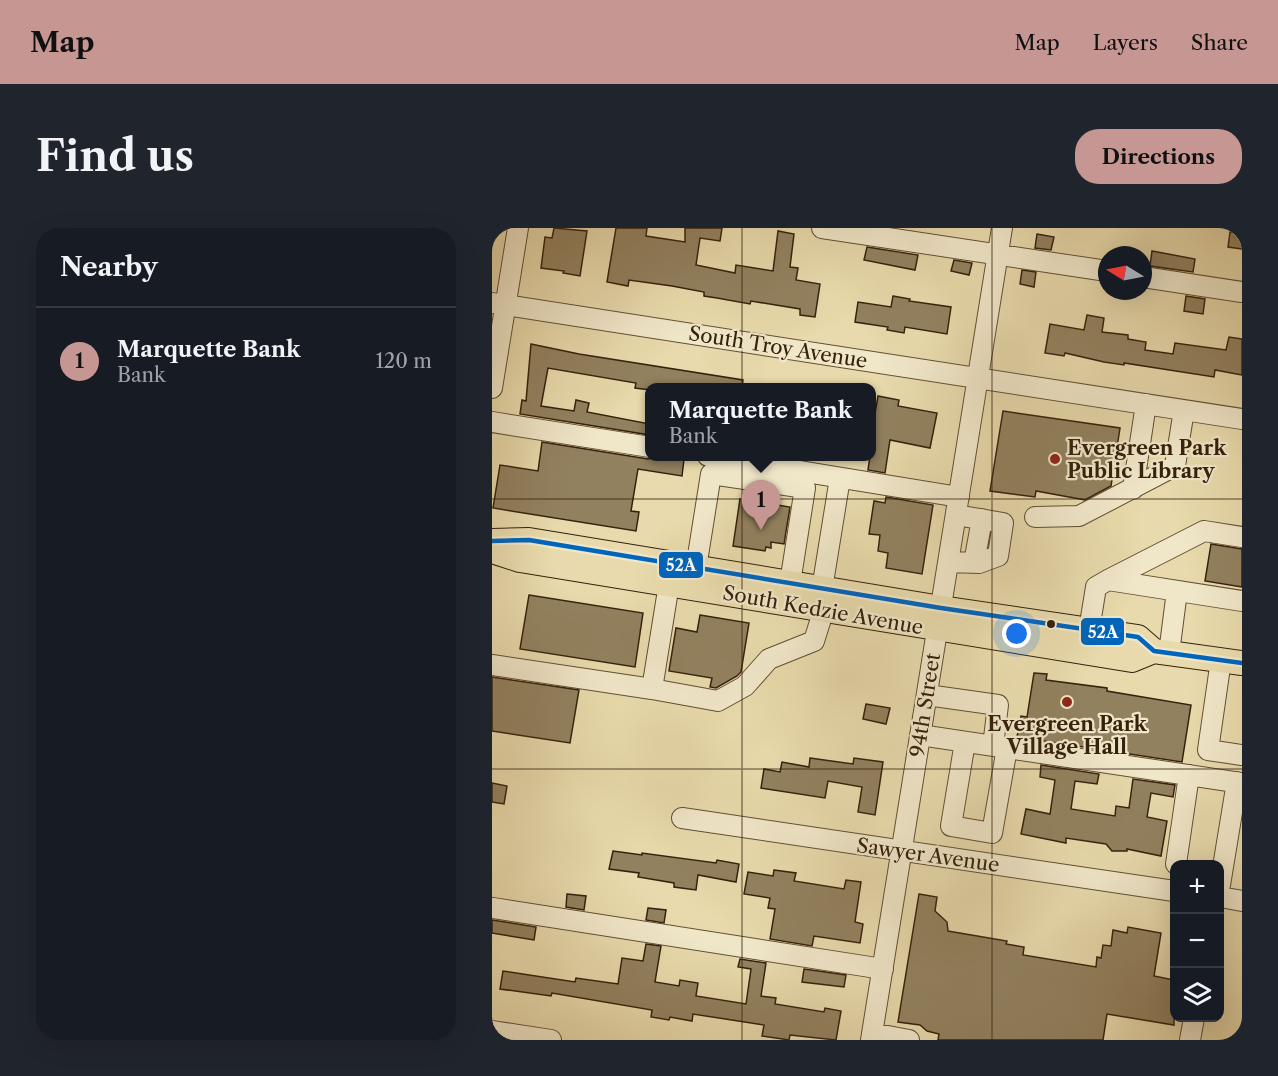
<!DOCTYPE html>
<html lang="en">
<head>
<meta charset="utf-8">
<style>
  :root { --surface:#171b24; --page:#20242c; --text:#f1f3f6; --muted:#9ea1a6; --line:#363941; --accent:#c59692 }
  body { margin:0; font-family:"Libre Caslon Text",serif; background:var(--page); color:var(--text) }
  .controls { position:absolute; right:18px; bottom:18px; display:grid; overflow:hidden; border-radius:12px; box-shadow:0 6px 24px #0002 }
  .controls button { width:54px; height:54px; display:grid; place-items:center; padding:0; border:0; border-bottom:2px solid var(--line); background:var(--surface); color:var(--text); font:30px sans-serif }
  .compass { position:absolute; left:606px; top:18px; width:54px; height:54px; border-radius:50%; background:var(--surface); box-shadow:0 6px 24px #0002; rotate:280deg }
  .you { position:absolute; left:525px; top:406px; width:21px; height:21px; margin:-15px; border:4px solid #fff; border-radius:50%; background:#1a73e8; box-shadow:0 0 0 9px #1a73e833 }
  .badge { display:grid; place-items:center; width:39px; height:39px; border-radius:50%; background:var(--accent); color:#111; font-size:20px; font-weight:700 }
  .pin { position:absolute; translate:-50% -50px; filter:drop-shadow(0 2px 3px #0008) }
  .pin::after { content:''; position:absolute; top:32px; width:21px; height:18px; background:inherit; clip-path:polygon(0 0,100% 0,50% 100%) }
  .popup { position:absolute; left:153px; top:155px; width:231px; height:78px; box-sizing:border-box; display:grid; place-content:center; border-radius:12px; background:var(--surface); filter:drop-shadow(0 2px 4px #0005); font-size:20px; white-space:nowrap; color:var(--muted) }
  .popup b { font-size:22px; color:var(--text) }
  .popup::after { content:''; position:absolute; left:50%; top:100%; margin-left:-12px; border:12px solid transparent; border-top-color:var(--surface) }
  .list { margin:0; padding:0; list-style:none }
  h2 { display:flex; justify-content:space-between; align-items:center; height:78px; margin:0; padding:0 24px; font-size:26px }
  h2 small { font-size:20px; font-weight:400; color:var(--muted) }
  .list li { display:grid; grid-template-columns:39px 1fr auto; gap:18px; align-items:center; box-sizing:border-box; height:108px; padding:0 24px; border-top:2px solid var(--line) }
  .list b { display:block; font-size:22px; white-space:nowrap }
  .list p { margin:0; font-size:20px; white-space:nowrap; color:var(--muted) }
  .list em { font-size:20px; font-style:normal; color:var(--muted) }
  .icon { flex:none; width:33px; height:33px; fill:none; stroke:currentColor; stroke-width:2; stroke-linecap:round; stroke-linejoin:round }
  .map { position:relative; flex:none; width:750px; height:812px; overflow:hidden; border-radius:24px }
  header { display:flex; align-items:center; gap:36px; box-sizing:border-box; height:84px; padding:0 30px; background:var(--accent); color:#111 }
  header strong { font-size:28px }
  nav { display:flex; gap:33px; margin-inline-start:auto; font-size:21px }
  .intro { display:flex; align-items:center; justify-content:space-between; box-sizing:border-box; height:144px; padding:0 36px }
  h1 { margin:0; font-size:42px }
  .button { padding:15px 27px; border-radius:24px; background:var(--accent); color:#111; font-size:21px; font-weight:700 }
  main { display:flex; gap:36px; padding:0 36px }
  aside { flex:1; background:var(--surface); border-radius:24px; box-shadow:0 6px 24px #0002 }
  .map>svg:first-child { display:block }
</style>
</head>
<body>
<header>
<strong>Map</strong>
<nav><a>Map</a><a>Layers</a><a>Share</a></nav>
</header>
<div class="intro"><h1>Find us</h1><a class="button">Directions</a></div>
<main>
<aside>
<h2>Nearby<small></small></h2>
<ul class="list">
<li><span class="badge">1</span><div><b>Marquette Bank</b><p>Bank</p></div><em>120 m</em></li>
</ul>
</aside>
<div class="map">
<svg width="750" height="812" viewBox="0 0 750 812">
  <rect width="100%" height="100%" fill="#e8daac"/>
  <filter id="stains"><feTurbulence type="fractalNoise" baseFrequency=".00333" numOctaves="4"/><feColorMatrix values="0 0 0 0 .2 0 0 0 0 .09 0 0 0 0 .02 0 0 0 .5 -.17"/></filter>
  <radialGradient id="worn" r=".72"><stop offset=".6" stop-color="#630" stop-opacity="0"/><stop offset="1" stop-color="#630" stop-opacity=".3"/></radialGradient>
  <!-- building -->
  <path fill="#92815f" stroke="#35210c" stroke-width="1.5" d="M62,0L95,3L88,48L71,45L72,43L49,40L53,9L60,10Z
    M124,0H155L154,8L193,14V0H230L228,13L208,10L204,37L243,45L244,37L281,43L286,3L302,6L298,39L306,40L304,52L328,56L323,89L308,87V81L259,73L258,76L225,70L212,68V64L180,58L137,52L136,58L115,54Z
    M738,4L750,5V21L736,19Z
    M545,6L562,9L559,22L543,20Z
    M375,19L426,27L423,42L372,32Z
    M660,23L703,31L701,44L658,38Z
    M462,32L480,35L477,47L459,43Z
    M530,42L544,44L542,59L528,56Z
    M401,68L418,71L417,73L459,79L455,106L413,99L412,105L395,102L396,99L363,94L366,74L399,79Z
    M694,68L713,71L711,86L692,83Z
    M595,87L612,90L610,104L636,107V111L654,114L653,122L681,126L683,115L734,122L737,109L750,111V147L723,142L722,149L632,135V137L612,134L573,125L572,128L553,125L558,96L592,102Z
    M39,116L87,126L251,152L250,159H158V162L143,160L144,155L56,140L49,178L82,183L84,172L97,175L95,184L158,196V207L28,186L30,172L34,173Z
    M386,168L407,172L406,178L445,185L438,220L398,212L393,245L376,242L378,228H380V203Z
    M511,183L628,200L619,258L593,272L544,263L543,269L498,263Z
    M50,214L156,231L175,228L192,231L190,248L146,241L139,283L147,284L144,303L1,280L8,237L46,243Z
    M394,269L441,277L430,346L394,340L396,325L386,323L388,307L377,306L382,273L393,275Z
    M248,271L298,279L292,316L279,314V320L274,319L273,323L241,318Z
    M719,316L750,321V359L713,353Z
    M37,367L151,385L143,439L28,421Z
    M208,387L257,395L249,444L245,448L224,460L218,459L220,450L177,443L184,400L205,404Z
    M542,445L555,446L554,452L615,460V463L699,477L690,534L525,509L529,488L535,489Z
    M0,449L87,462L78,515L0,503Z
    M374,476L398,480L394,496L371,491Z
    M318,530L361,536L362,530L391,534L383,587L366,584L370,559L336,553L333,570L269,560L272,541L288,544L290,534L317,539Z
    M549,537L607,546L605,556L583,553L579,581L623,588L624,578L637,580L641,551L683,557L681,569L659,565L655,589L675,593L669,628L635,621V623H620L614,616L574,610V615L529,606L534,581L558,586L563,552L548,549Z
    M0,555L15,558L12,576L0,574Z
    M121,623L150,627V625L224,635L225,632L247,636L244,654L206,647L204,662L182,659V655L146,649L147,645L117,641Z
    M282,642L304,645L302,653L352,661L354,652L369,654L363,694L371,696L368,715L322,708L320,718L278,711L283,681L276,680L278,670L252,666L256,644L281,648Z
    M75,666L94,668L92,682L74,679Z
    M427,666L445,669L443,683L455,694L456,703L515,713L514,716L532,719L531,727L604,739L605,729L609,730L611,717L619,718L621,702L635,705L636,699L669,705L662,748L682,752V797L615,786L611,812H446L447,806L435,803L428,797L406,794Z
    M156,680L174,682L172,695L154,692Z
    M0,692L44,699L42,712L0,705Z
    M154,716L169,718L163,754L187,758L188,752L206,755L204,768L254,776L259,741L246,739L248,731L274,735L269,768L284,770L283,776L332,784L333,780L349,783L344,812L298,807L297,812L270,808L272,797L201,786L200,793L178,789L177,792L159,789L160,782L60,765L59,768L8,761L11,743L83,754L84,750L126,756L130,730L151,733Z
    M312,741L354,747L352,759L310,754Z"/>
  <g fill="none" stroke-linecap="round" stroke-linejoin="round">
    <!-- minor casing -->
    <g stroke="#624f34" stroke-width="22">
      <path id="minor" d="M330,0L615,43
        M651,49L750,64
        M0,75L750,191
        M0,160L26,0
        M0,194L158,219
        M216,228L467,269
        M641,261L654,176
        M543,289L587,288L683,238L692,182
        M456,334L487,335L506,328L511,295L464,287
        M482,335L490,291
        M204,340L219,246L313,260L298,355
        M616,352L712,303L750,309
        M330,361L348,250
        M597,402L604,359L616,352L750,373
        M677,425L685,363
        M729,432L716,522L750,527
        M0,437L160,461L226,473L253,458L277,431L322,413L332,381
        M160,461L177,356
        M435,467L506,477L501,518
        M428,507L750,555
        M473,514L459,598L500,605L515,520
        M190,590L682,663
        M684,636L697,547
        M728,657L745,554
        M728,669L750,673
        M1,680L391,741
        M0,803L59,812
        M380,805L417,812
        M379,812L510,0
        M698,812L702,790"/>
    </g>
    <!-- major casing -->
    <g stroke="#35210c" stroke-width="26">
      <path id="major" d="M0,313L37,312L449,380L646,409L662,423
        M0,323L28,332L640,432L662,423L750,435"/>
    </g>
    <!-- minor -->
    <use href="#minor" stroke="#f0e7c9" stroke-width="20"/>
    <!-- major -->
    <use href="#major" stroke="#e8daac" stroke-width="24"/>
    <!-- bus-1 casing -->
    <g stroke="#f0e7c9" stroke-width="9">
      <path id="bus-1" d="M0,313L37,312L449,380L646,409L662,423L750,435"/>
    </g>
    <!-- bus-1 -->
    <use href="#bus-1" stroke="#0065bd" stroke-width="4.5"/>
  </g>
  <!-- grid -->
  <path fill="none" stroke="#35210c" stroke-width="1.5" stroke-opacity="0.55" d="M250,0V812M500,0V812M0,271H750M0,541H750"/>
  <!-- markers -->
  <g fill="#8f2418" stroke="#f0e7c9" stroke-width="2">
    <circle cx="563" cy="231" r="6"/>
    <circle cx="575" cy="474" r="6"/>
  </g>
  <circle fill="#35210c" stroke="#f0e7c9" stroke-width="2" cx="559" cy="396" r="5"/>
  <g text-anchor="middle" dominant-baseline="central" stroke-width="4.5" stroke-linejoin="round" paint-order="stroke">
    <!-- street labels -->
    <g font-size="20" fill="#35210c" stroke="#f0e7c9">
      <text transform="translate(286 119) rotate(9)">South Troy Avenue</text>
      <text transform="translate(331 382) rotate(10)">South Kedzie Avenue</text>
      <text transform="translate(433 477) rotate(-81)">94th Street</text>
      <text transform="translate(436 627) rotate(8)">Sawyer Avenue</text>
    </g>
    <!-- poi labels -->
    <g font-size="20" font-weight="bold" fill="#35210c" stroke="#f0e7c9" text-anchor="start">
      <text x="575" y="220">Evergreen Park<tspan x="575" dy="23">Public Library</tspan></text>
      <text x="575" y="496" text-anchor="middle">Evergreen Park<tspan x="575" dy="23">Village Hall</tspan></text>
    </g>
  </g>
  <g stroke="#f0e7c9" stroke-width="2">
    <rect x="166" y="323" width="46" height="28" rx="6" fill="#0065bd"/>
    <rect x="588" y="389" width="45" height="29" rx="6" fill="#0065bd"/>
  </g>
  <g font-size="16" text-anchor="middle" font-weight="bold" fill="#fff">
    <text x="189" y="343">52A</text>
    <text x="611" y="410">52A</text>
  </g>
  <rect width="100%" height="100%" filter="url(#stains)"/>
  <rect width="100%" height="100%" fill="url(#worn)"/>
</svg>
<div class="controls">
<button>+</button>
<button>−</button>
<button><svg class="icon" aria-label="layers" viewBox="0 0 24 24"><path d="M12 4l9 5-9 5-9-5zM3 14l9 5 9-5"/></svg></button>
</div>
<svg class="compass" viewBox="-18 -18 36 36"><path d="M0-13l5 13h-10z" fill="#e53935"/><path d="M0 13l5-13h-10z" fill="#9ea1a6"/></svg>
<div class="you"></div>
<div class="pin badge" style="left:269px;top:302px">1</div>
<div class="popup"><b>Marquette Bank</b>Bank</div>
</div>
</main>
</body>
</html>
